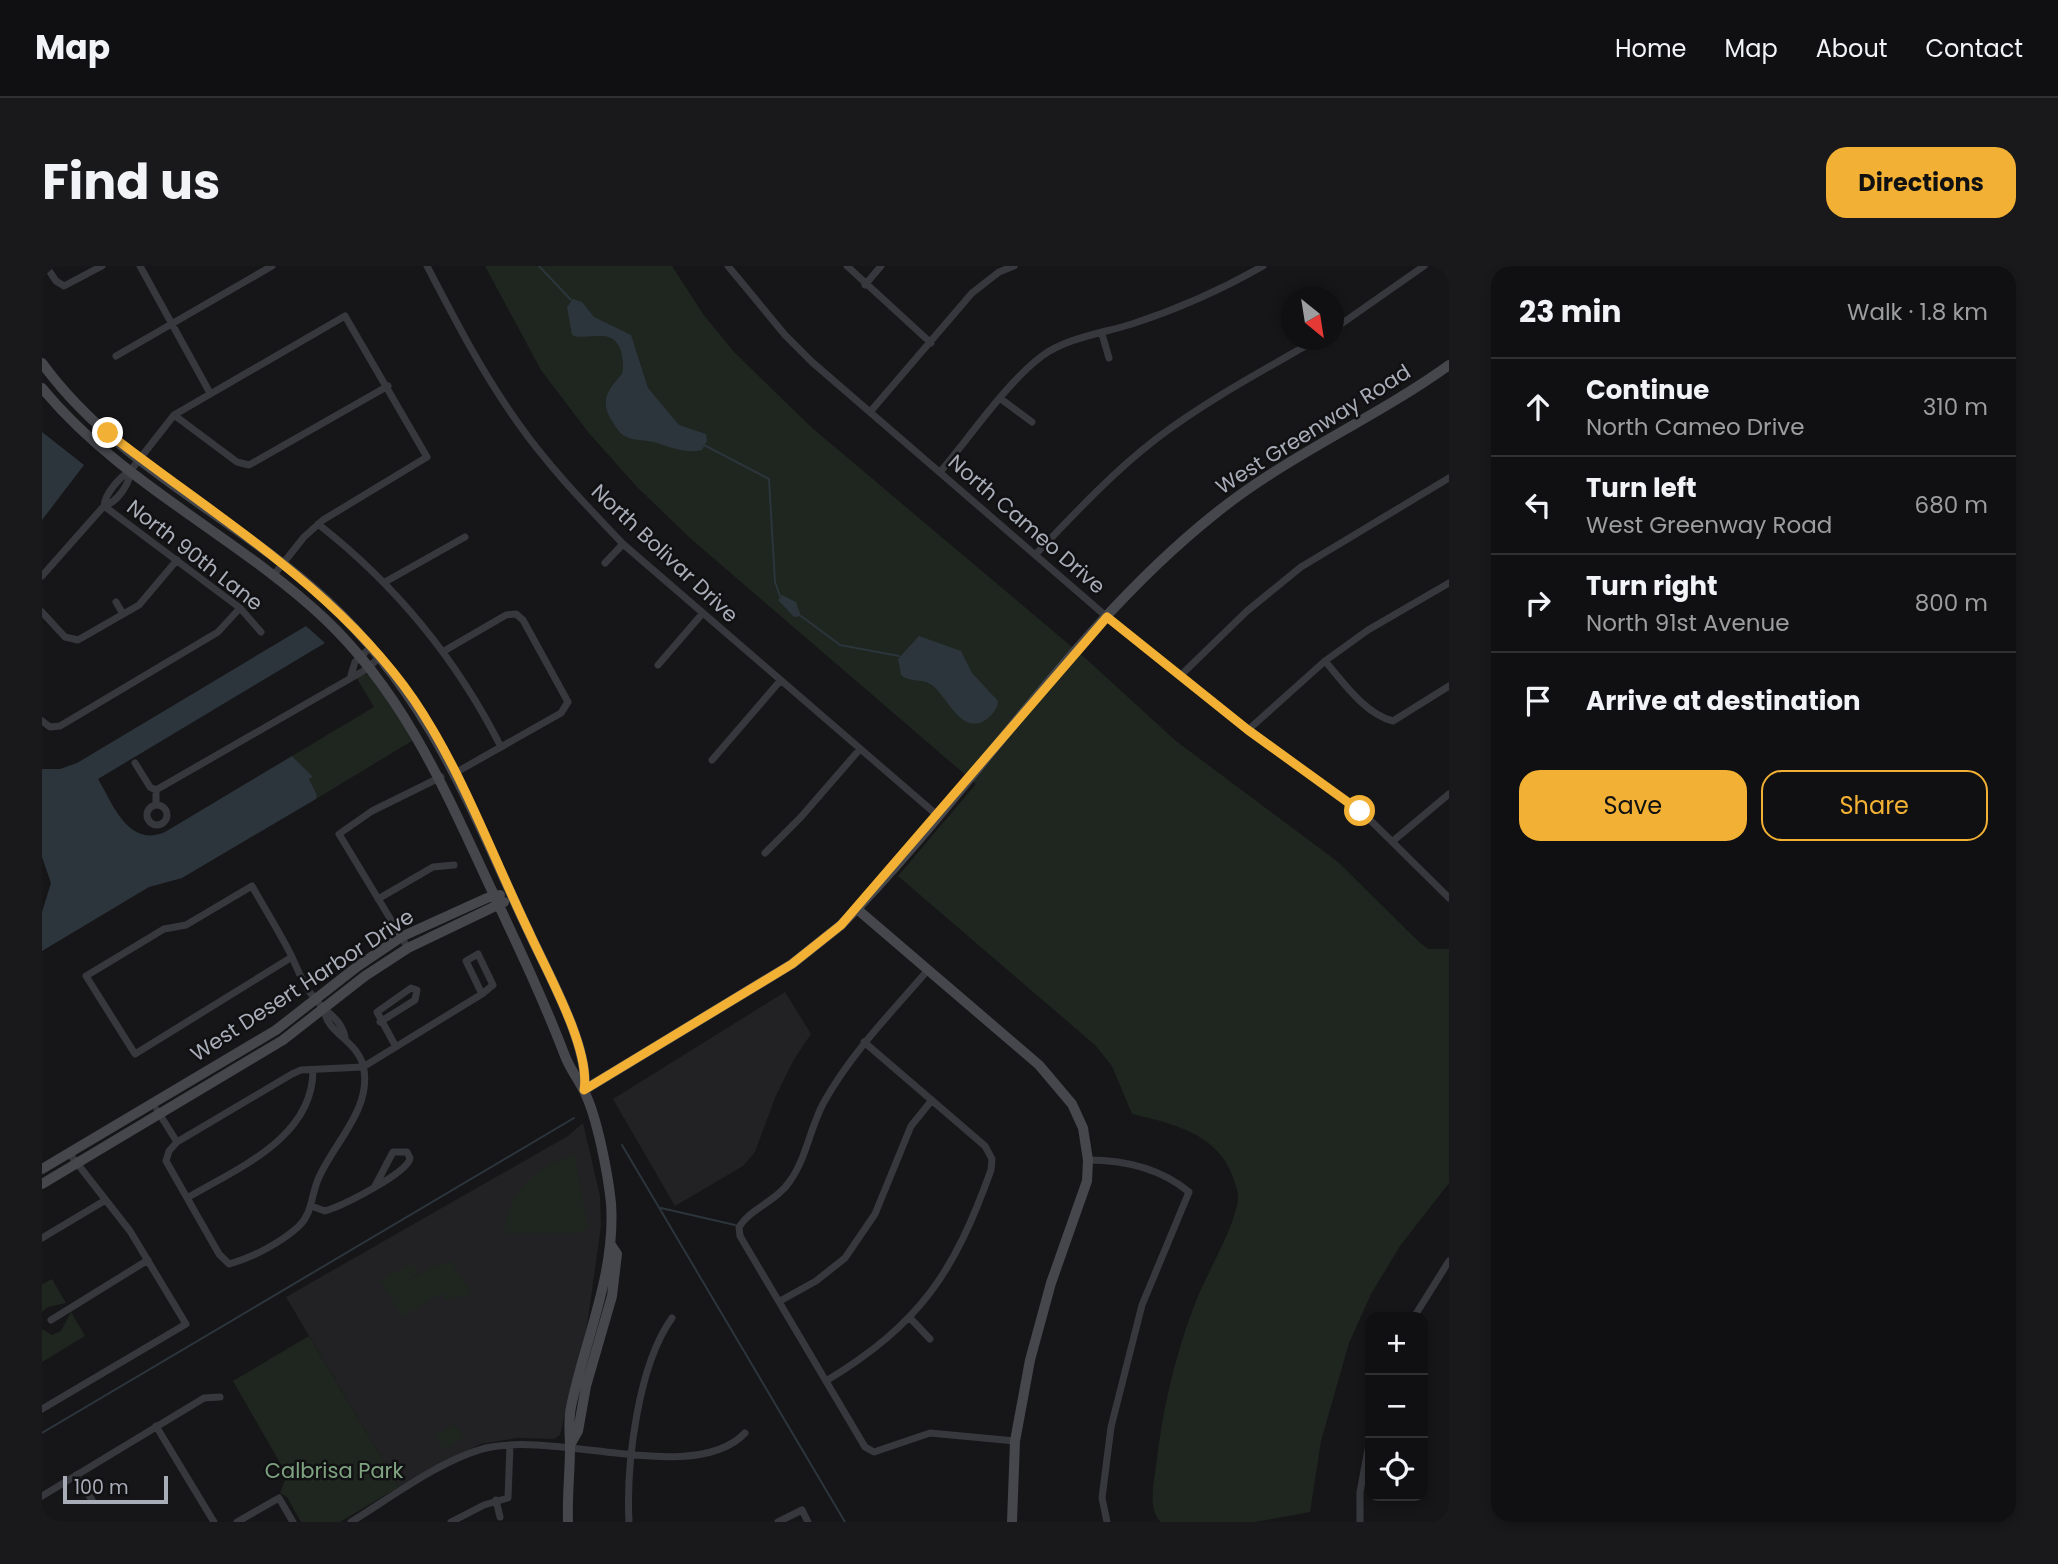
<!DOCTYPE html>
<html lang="en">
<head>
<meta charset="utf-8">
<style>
  :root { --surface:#101012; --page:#19191b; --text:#f1f3f6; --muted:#9c9d9f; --line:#303032; --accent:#f2b134 }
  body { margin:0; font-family:Poppins,sans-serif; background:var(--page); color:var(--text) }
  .controls { position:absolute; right:21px; bottom:21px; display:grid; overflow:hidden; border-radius:14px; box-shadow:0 4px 10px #0003 }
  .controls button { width:63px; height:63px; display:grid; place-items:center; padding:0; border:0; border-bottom:2px solid var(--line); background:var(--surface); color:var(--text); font:35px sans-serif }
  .compass { position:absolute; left:1239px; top:21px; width:63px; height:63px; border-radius:50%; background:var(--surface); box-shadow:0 4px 10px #0003; rotate:150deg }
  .scale { position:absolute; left:21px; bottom:18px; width:105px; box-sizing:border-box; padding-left:7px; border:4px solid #a8adb8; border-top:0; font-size:19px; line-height:24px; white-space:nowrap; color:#a8adb8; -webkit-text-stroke:5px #111113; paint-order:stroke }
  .stop { position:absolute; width:21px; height:21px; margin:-16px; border:5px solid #f2b134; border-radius:50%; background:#fff }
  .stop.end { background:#f2b134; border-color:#fff; box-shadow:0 2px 7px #0008 }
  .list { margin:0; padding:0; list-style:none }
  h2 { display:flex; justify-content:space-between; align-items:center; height:91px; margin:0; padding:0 28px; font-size:30px }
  h2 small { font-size:23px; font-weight:400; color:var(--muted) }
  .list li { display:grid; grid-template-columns:46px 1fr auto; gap:21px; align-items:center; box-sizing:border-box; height:98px; padding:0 28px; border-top:2px solid var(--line) }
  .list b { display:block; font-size:26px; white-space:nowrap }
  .list p { margin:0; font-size:23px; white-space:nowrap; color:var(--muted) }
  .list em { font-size:23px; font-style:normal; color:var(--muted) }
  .actions { display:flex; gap:14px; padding:21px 28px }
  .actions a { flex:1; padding:16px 0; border:2px solid var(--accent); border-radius:21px; text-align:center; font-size:24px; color:var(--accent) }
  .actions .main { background:var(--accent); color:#111 }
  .icon { flex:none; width:38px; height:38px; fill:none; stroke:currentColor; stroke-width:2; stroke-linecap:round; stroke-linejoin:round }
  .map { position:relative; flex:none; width:1407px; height:1256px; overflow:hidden; border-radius:21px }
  header { display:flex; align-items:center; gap:42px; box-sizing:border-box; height:98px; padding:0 35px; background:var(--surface); border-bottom:2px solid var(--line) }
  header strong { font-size:33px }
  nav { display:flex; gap:38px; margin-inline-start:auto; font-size:24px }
  .intro { display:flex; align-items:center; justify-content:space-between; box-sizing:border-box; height:168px; padding:0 42px }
  h1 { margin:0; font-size:49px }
  .button { padding:18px 32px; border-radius:21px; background:var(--accent); color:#111; font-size:24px; font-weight:700 }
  main { display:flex; gap:42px; padding:0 42px }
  aside { flex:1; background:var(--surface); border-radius:21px; box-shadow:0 4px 10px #0003 }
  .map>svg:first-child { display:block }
</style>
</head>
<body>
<header>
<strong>Map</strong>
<nav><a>Home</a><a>Map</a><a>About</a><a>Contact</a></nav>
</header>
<div class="intro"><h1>Find us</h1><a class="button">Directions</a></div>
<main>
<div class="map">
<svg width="1407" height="1256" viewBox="0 0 1407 1256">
  <rect width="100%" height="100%" fill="#161618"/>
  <!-- built -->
  <path fill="#222225" d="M743,726L769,768L751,795L733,832L713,886L701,900L633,940L571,833Z
    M541,857L558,930L559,960L545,1060L518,1169L512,1173L475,1172L439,1178L402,1195L357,1221L244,1031L526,870Z"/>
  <!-- green -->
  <path fill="#1e261f" d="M443,0H630L661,48L692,86L769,161L1042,391L1134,475L1296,596L1377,676L1386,683H1407V917L1358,980L1329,1028L1307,1077L1279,1175L1268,1246L1213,1256H1119C1105,1242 1112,1218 1114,1200C1120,1147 1132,1093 1151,1043C1163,1009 1186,975 1195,940C1198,929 1194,919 1190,909C1175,868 1130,857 1090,848L1070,800L1053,779L856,610L934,518L648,272L595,221L546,166L499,104Z
    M323,408L330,410L373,473L274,533L275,529L267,513L270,511L250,490L332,441L314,411Z
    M532,888L546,962L539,967H461C471,920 488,906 532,888Z
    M409,995L430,1028L405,1034L400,1027L360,1051L338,1014L370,997L376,1006L364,1016L389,1002Z
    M10,1013L24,1037L6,1041L0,1046V1018Z
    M29,1046L43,1070L0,1096V1063L10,1069L19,1065Z
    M267,1070L357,1221L298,1256H259L245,1231L238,1227L245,1209L191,1115Z
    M413,1158L422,1172L402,1184L393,1170Z"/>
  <!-- water -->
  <path fill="#2c353c" d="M531,33L540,36L552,51L589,69L606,122L637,159L664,168L665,175L660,184C644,188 627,181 612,176C603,174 593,175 585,171C578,169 574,161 570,155C557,134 566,124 580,108C582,100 581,93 579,85C570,59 546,76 530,69L525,41Z
    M0,166L42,199L0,254Z
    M740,329L754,336L759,350L752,351L736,334Z
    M264,360L283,377L56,513C71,538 86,582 123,566L250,490L271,511L267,513L275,529L274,533L140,612L107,621L0,685V646L9,617L0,591V503H18L35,497Z
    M877,370L919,385L930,407L956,435C956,442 951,448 945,453C920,472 905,430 890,419C880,412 868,417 859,409L856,393Z"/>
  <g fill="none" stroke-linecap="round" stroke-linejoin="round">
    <!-- stream -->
    <path stroke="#2c353c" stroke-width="2" d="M497,0L529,34
      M662,179L727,213L733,316L738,330
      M759,350L798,379L857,390
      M580,879L803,1256
      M619,942L693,959
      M0,1167L532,852"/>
    <!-- street -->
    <path stroke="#37383d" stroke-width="7" d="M4,0L14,15L22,20L60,0
      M98,0L168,127
      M385,0C413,54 441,108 476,157C507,201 545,240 581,278L895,549
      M686,0L743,69L770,96L1065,351L1206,464L1319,545L1407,632
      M805,0L889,77
      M823,19L839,0
      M1292,63L1382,0
      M1060,68L1067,92
      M74,90L230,0
      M959,133L990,156
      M828,146L930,27L957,6L972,0
      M132,149L195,196L207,199L346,120
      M898,206C928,171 965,116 1000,90C1024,72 1061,67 1090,58C1136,43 1179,24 1221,0
      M62,240C63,227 78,211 89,204L132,149L303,50L385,191L281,254L262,271L231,310
      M62,240L198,342L219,366
      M276,258C354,319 414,392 459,481
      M994,288C1032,248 1070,207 1114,173C1164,135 1220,105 1274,74
      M563,297L581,278
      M0,310L62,240C76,236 87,218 89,205
      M343,316L423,271
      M74,336L81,348
      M0,346L23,371L36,374L97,339L135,294
      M402,385L464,349L474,348L481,354L526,436L519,447L413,507
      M1283,395C1301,416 1323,448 1351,455L1407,420
      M616,399L660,348
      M309,409L313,396L330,380
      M1138,410L1205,345L1259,301L1407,212
      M0,455L8,461L18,460L176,366L198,342
      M1206,464L1283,395L1326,364L1407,317
      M670,494L738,415
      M93,497L108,521L114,524V539
      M114,524L323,404L338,391
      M105 549a10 10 0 1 1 20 0a10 10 0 1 1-20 0Z
      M1351,575L1407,528
      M723,587L759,551L818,483
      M336,633L391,601L412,599
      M366,682L297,568L330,545L399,511
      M250,691L93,788L44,710L122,663L144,659L210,620C223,643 236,664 248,687C256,703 261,720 274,734C285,748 299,752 303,771
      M885,705C849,747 810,786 782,836C768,861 765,891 748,915C735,935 709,942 697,961L698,970L823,1181L832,1186L888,1167L973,1175
      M282,744C285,767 314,774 321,799C332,843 289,879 275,916C269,932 270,947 257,960C240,976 210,992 187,998L177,988L124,895L127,885L135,876L250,808L259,804L321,801L440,728L451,719L436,688L424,695L440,728
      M338,756L373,734L375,724L369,722L335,746L354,781
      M115,844L135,876
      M1046,894C1084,894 1118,902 1147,926L1100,1039L1069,1161L1060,1232L1065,1256
      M145,932C196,902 271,872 271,804
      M269,940L283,945C300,940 366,907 368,892L365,886H351L333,920
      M0,972L62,935
      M738,1035L774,1015L803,992L833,948L869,860L890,834
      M1372,1051L1407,995
      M869,1053L888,1073
      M9,1054L106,994
      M784,1115C879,1057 912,1007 949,904L950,893L943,880L822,776
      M0,1143L144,1058L88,965L27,887
      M114,1160L172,1256
      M34,1209L50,1234
      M0,1230L162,1132L178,1131
      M454,1234L458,1251
      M195,1256L237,1232L251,1256
      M309,1256C348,1232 400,1193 444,1182C517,1165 653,1220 703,1167
      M409,1256L442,1239L466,1232L468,1179
      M587,1256C584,1198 596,1099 630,1052
      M736,1256L760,1244L766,1256
      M1318,1256V1226L1328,1173"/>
    <!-- secondary -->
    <path stroke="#45474d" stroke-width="10" d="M0,97C73,198 194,251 284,334C387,429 427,539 485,662C503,702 549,782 542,824
      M0,122C78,217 195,270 283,353C365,431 405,529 452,629C477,682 502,735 523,790C528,803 536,813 542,825C555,850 566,908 569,937C574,1007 543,1073 529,1141C526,1156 528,1167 528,1182C528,1206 525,1231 526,1256
      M815,643L997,799L1030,838L1041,862L1046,894L1045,915L1009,1017L988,1094L973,1175L970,1256
      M542,824L750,698L799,659C929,528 1028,363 1174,247C1246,189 1332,153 1407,99
      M0,903L234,764L316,700L359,671L445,632L458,629
      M0,918L241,774L323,710L366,682L462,636
      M528,1179L536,1165L544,1120L570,1030L575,988L569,979"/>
  </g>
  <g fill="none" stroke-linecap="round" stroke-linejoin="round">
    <!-- route -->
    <path stroke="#f2b134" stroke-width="9" d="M66,167C172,250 294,321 372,434C420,505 450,589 487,666C505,706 549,783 542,824L750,698L799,659L1065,351L1206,464L1318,545"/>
  </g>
  <g text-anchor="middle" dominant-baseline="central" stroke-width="5" stroke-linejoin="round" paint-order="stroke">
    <!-- street labels -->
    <g font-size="21" fill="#a8adb8" stroke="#111113">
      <text transform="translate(1271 163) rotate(-32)">West Greenway Road</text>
      <text transform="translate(985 258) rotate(41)">North Cameo Drive</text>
      <text transform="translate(623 287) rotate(43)">North Bolivar Drive</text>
      <text transform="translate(153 289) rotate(38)">North 90th Lane</text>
      <text transform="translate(260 719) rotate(-33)">West Desert Harbor Drive</text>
    </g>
    <!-- park labels -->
    <g font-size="21" fill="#7fa381" stroke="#111113">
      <text x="292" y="1204">Calbrisa Park</text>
    </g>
  </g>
</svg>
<div class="controls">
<button>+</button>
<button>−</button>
<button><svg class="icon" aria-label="locate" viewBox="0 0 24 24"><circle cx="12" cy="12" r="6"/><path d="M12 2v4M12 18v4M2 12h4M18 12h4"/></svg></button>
</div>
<svg class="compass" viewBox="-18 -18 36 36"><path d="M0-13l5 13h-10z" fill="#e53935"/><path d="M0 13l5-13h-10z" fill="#9c9d9f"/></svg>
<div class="scale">100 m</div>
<div class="stop" style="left:1318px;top:545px"></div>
<div class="stop end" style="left:66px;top:167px"></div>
</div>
<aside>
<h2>23 min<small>Walk · 1.8 km</small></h2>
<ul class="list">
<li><svg class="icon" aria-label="ahead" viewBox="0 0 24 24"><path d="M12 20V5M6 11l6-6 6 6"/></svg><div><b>Continue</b><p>North Cameo Drive</p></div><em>310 m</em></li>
<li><svg class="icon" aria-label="left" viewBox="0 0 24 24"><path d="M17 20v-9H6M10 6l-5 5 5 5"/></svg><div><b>Turn left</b><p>West Greenway Road</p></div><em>680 m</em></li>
<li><svg class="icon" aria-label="right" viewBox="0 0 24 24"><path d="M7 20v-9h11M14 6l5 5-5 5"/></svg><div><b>Turn right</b><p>North 91st Avenue</p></div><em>800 m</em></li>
<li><svg class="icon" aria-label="arrive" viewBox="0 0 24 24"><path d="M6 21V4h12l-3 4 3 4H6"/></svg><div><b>Arrive at destination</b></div></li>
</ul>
<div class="actions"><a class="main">Save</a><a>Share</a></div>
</aside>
</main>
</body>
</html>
